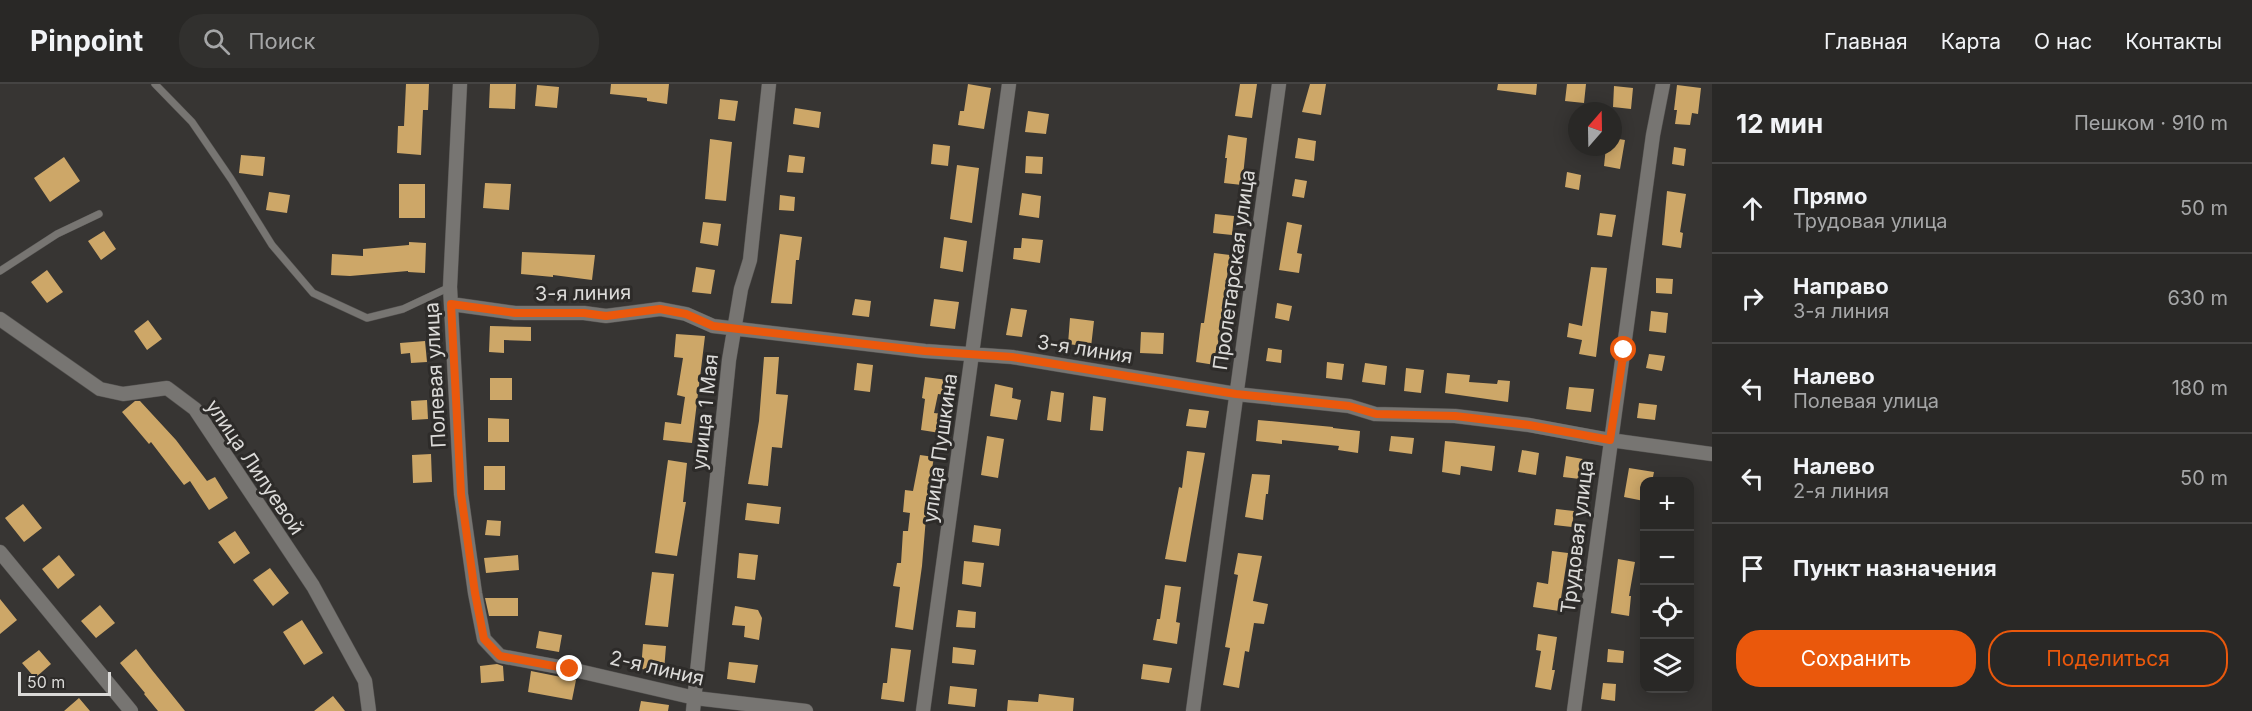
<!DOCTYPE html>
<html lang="ru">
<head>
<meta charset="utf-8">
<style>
  :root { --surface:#292826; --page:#31302e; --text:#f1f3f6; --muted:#a5a6a7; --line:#454443; --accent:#ea580c }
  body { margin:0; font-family:Inter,sans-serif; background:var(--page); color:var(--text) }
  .controls { position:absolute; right:18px; bottom:18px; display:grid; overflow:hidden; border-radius:12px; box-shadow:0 3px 15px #0003 }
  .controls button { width:54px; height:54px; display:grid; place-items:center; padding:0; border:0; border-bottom:2px solid var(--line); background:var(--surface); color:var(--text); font:30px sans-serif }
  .compass { position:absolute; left:1568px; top:18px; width:54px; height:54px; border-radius:50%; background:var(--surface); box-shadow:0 3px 15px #0003; rotate:20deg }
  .scale { position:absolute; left:18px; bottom:15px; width:93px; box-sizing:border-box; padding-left:6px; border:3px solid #dbdad8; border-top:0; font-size:16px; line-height:21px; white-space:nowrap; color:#dbdad8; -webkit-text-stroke:4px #2d2b29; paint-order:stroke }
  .stop { position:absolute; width:18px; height:18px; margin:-14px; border:4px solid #ea580c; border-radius:50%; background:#fff }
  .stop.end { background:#ea580c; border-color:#fff; box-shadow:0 2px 6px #0008 }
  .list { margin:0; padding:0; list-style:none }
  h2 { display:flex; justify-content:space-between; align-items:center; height:78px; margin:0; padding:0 24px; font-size:26px }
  h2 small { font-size:20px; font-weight:400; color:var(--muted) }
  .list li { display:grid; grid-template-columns:39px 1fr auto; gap:18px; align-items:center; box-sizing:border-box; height:90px; padding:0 24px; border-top:2px solid var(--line) }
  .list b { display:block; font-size:22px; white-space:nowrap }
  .list p { margin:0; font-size:20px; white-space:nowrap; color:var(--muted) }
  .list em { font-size:20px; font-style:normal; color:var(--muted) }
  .actions { display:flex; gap:12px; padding:18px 24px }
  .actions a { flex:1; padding:14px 0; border:2px solid var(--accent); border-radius:24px; text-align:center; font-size:21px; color:var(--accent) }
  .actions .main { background:var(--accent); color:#fff }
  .icon { flex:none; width:33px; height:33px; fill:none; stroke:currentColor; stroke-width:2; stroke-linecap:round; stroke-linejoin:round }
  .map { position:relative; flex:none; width:1712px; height:627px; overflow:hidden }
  header { display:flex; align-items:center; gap:36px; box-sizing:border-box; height:84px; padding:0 30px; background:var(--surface); border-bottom:2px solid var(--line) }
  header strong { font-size:28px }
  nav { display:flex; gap:33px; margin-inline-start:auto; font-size:21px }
  .search { width:420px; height:54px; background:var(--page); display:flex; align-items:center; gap:15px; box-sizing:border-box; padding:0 21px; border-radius:24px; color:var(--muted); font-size:22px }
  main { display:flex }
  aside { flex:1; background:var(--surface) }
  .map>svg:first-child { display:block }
</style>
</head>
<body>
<header>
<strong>Pinpoint</strong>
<div class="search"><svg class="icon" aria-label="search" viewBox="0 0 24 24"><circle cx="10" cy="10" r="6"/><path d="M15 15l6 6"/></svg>Поиск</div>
<nav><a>Главная</a><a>Карта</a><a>О нас</a><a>Контакты</a></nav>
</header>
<main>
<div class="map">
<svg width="1712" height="627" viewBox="0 0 1712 627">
  <rect width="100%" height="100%" fill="#373533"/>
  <!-- building -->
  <path fill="#cda768" d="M406,0H429L428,26H423L421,71L397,69L398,42H404Z
    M490,0H516L515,25L489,24Z
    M611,0H669L667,20L647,17V14L610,10Z
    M968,0L991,4L984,45L958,41L960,27H964Z
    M1240,0H1257L1252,34L1235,32Z
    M1310,0H1326L1321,31L1302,28Z
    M1498,0H1537L1536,11L1497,6Z
    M1567,0H1586L1584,19L1565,17Z
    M537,1L559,3L557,24L535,22Z
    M1677,1L1701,4L1698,30L1692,29L1690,41L1675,40L1677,26H1674Z
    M1614,2L1633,4L1631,25L1613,23Z
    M720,15L738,17L735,37L718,35Z
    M795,24L821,28L819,44L793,40Z
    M1028,27L1049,30L1046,50L1025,48Z
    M1228,51L1247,54L1242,101L1224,99L1227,74H1225Z
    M1298,54L1316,57L1314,77L1295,74Z
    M1613,54L1625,56L1620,85L1604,82L1606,63H1613Z
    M710,55L732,58L726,117L705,115Z
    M933,60L950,62L948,82L931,80Z
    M1674,63L1686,65L1684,82L1672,80Z
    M241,71L265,73L263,92L239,89Z
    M789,71L805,73L803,89L787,88Z
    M1026,72L1043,73L1042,90L1025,89Z
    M64,73L80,97L50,118L34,94Z
    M957,81L979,84L972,139L950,135Z
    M1567,88L1581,91L1579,106L1565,103Z
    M1295,95L1307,97L1304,114L1292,112Z
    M485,99L511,100L509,126L483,124Z
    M399,100H425V134H399Z
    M1667,107L1686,110L1680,148L1683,149L1681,164L1662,161Z
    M269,108L290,111L287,129L266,126Z
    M1022,109L1041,112L1039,134L1019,131Z
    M780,111L795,113L794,127L779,126Z
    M1600,129L1616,131L1612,153L1597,151Z
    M1215,130L1234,132L1232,151L1213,149Z
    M703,138L721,140L718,162L700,159Z
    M1287,138L1302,141L1297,169L1302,170L1299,189L1279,186Z
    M104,147L116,165L101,176L88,157Z
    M780,150L802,153L799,176H796L792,220L771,219Z
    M944,153L967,157L963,188L940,184Z
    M1022,154L1043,156L1040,179L1013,175L1014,164H1021Z
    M409,158L426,159L425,189L408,188V187L350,192L331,191L332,170L363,172V165L409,161Z
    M522,168L595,171L592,196L553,191V193L521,190Z
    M1214,169L1230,171L1215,281L1196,278L1201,239H1204Z
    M696,183L715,186L711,210L692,208Z
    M1591,183L1607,184L1596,273L1579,270L1582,256L1567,253L1569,239L1582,242Z
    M47,186L63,208L47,219L31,198Z
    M1656,194L1673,195L1672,210L1656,209Z
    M855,215L871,217L869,233L852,231Z
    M934,215L959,218L955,245L930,242Z
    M1277,219L1292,222L1289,237L1275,234Z
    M1011,224L1027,226L1022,253L1006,251Z
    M1651,227L1668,229L1666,249L1649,247Z
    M1070,234L1094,237L1091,263L1068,260Z
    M148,236L162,255L147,266L134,247Z
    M490,242L531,243V257L504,256V269L489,268Z
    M1141,248L1164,249L1163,270L1140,269Z
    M676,250L705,252L692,359L663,356L665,338L681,340L685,313L677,311L683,274L674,273Z
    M425,257L427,278L411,279L410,269L401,270L400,259Z
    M1268,264L1282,266L1281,279L1266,277Z
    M1649,270L1665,272L1662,287L1646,284Z
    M764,273H779L776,310L788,311L782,364L772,363L768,402L748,400L759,337Z
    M1327,278L1344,280L1342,296L1326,294Z
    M857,279L873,281L870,308L854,306Z
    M1365,279L1387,282L1385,301L1362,298Z
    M1406,284L1424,286L1421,309L1404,307Z
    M1447,289L1470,291L1469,298L1497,300L1498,296L1510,297L1508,318L1445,309Z
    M925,293L948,296L946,311L938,310L934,329L943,330L940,349L921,346L925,315L922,314Z
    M490,294H512V316H490Z
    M995,300L1013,304L1012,314L1021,316L1017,336L990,332Z
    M1569,303L1594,305L1591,328L1566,325Z
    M1051,307L1064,309L1061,338L1047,336Z
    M1093,312L1106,314L1103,347L1090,346Z
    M427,316L428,335L412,336L411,317Z
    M135,317H140L176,356L207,397L215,393L228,414L209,426L190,397L184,401L151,358L149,360L122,328Z
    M1639,319L1657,321L1655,336L1637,334Z
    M1189,325L1209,327L1206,344L1186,342Z
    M488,334L509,335V358H488Z
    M1258,336L1333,343V344L1360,347L1358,369L1338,366L1339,362L1282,356V360L1256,357Z
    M987,352L1004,355L998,394L981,391Z
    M1391,352L1414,354L1412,370L1389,367Z
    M1445,357L1495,362L1492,387L1461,382L1460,391L1442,388Z
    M1522,366L1539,369L1536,391L1518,388Z
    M1187,367L1205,369L1186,478L1165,475L1179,403L1182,404Z
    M431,370L432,398L413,399L412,371Z
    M920,371L934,373L928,409L922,482L913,546L895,543L900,503L893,502L897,479H901L903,447H908L910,429L903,428L905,406L913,407Z
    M1566,372L1583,375L1580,395L1563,393Z
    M668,376L687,379L683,418H686L677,472L655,469Z
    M484,382H505V406H484Z
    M1629,384L1654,388L1652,398H1644V417L1624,413Z
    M1252,390L1270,391L1268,410H1266L1263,436L1245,433Z
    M747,419L781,423L779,440L745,436Z
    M23,420L42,444L24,458L5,434Z
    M1556,425L1574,427L1572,443L1554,441Z
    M487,436L501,437L500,452L485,451Z
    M974,441L1001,445L999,462L972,458Z
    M235,447L250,469L234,480L218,458Z
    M1552,467L1568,469L1559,527L1533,523L1537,498L1548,500Z
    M739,469L758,471L755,496L737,494Z
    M1238,469L1262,472L1253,517L1268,520L1264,540L1254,539L1249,568L1245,567L1239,604L1223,601L1230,564L1225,563L1238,491L1234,490Z
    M59,471L75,491L58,505L42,485Z
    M518,471L519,486L486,489L484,474Z
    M1618,475L1635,478L1629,512H1631L1629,532L1611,529Z
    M964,477L984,479L981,503L962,500Z
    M270,484L289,509L273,522L253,496Z
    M652,488L674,490L668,543L645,541Z
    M1165,501L1181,503L1176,538L1180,539L1177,560L1153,556L1157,535H1160Z
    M485,514H518V532H489Z
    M0,515L17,536L0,550Z
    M100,521L115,539L96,554L81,537Z
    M735,522L758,526L762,534L759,556L744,553L745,542L732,541Z
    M958,526L976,528L975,544L956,543Z
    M302,536L323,569L304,581L283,548Z
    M539,547L562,551L559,568L536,564Z
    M1538,550L1557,553L1552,586H1555L1551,606L1535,603L1541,567L1536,566Z
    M643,560L666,562L664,587L641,585Z
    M953,563L976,566L974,581L952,579Z
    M891,564L911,566L904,618L881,615L883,599H887Z
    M136,565L152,586L185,627H158L144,610L145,609L120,579Z
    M1608,565L1624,567L1623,579L1607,578Z
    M39,566L51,580L35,594L22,579Z
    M729,578L758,581L755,599L727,595Z
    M497,580L503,582L504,597L481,599L480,582Z
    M1143,580L1172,584L1169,599L1141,595Z
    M531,587L576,596L572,616L528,608Z
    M1603,599L1616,600L1615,617L1601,615Z
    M950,602L977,605L975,623L948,620Z
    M1039,610L1074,614L1073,627H1007L1008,616L1038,618Z
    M333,612L345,627H314Z
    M79,614L90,627H64Z
    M641,617L669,621L668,627H639Z"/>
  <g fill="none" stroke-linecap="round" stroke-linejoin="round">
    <!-- service casing -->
    <g stroke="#545250" stroke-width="8">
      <path id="service" d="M155,0L192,38L231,95L272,161L313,209L367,234L403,225L450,203
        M0,187L57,150L99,130"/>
    </g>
    <!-- minor casing -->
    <g stroke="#545250" stroke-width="15">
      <path id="minor" d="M460,0L450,203L461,410L475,509L484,555L500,572L570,585L695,614L806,627
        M451,220L515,229H584L606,232L660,225L686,230L713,242L925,267L1012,273L1236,310L1349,322L1375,330L1455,332L1529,341L1610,356L1712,370
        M0,235L100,305L123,310L167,304L195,325L313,502L365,597L369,627
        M0,468L131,627
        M693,627L729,276L741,205L750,176L769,0
        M923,627L1009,0
        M1193,627L1279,0
        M1574,627L1653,51L1663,0"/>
    </g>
    <!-- service -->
    <use href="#service" stroke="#777572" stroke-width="7"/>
    <!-- minor -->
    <use href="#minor" stroke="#777572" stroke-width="14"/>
  </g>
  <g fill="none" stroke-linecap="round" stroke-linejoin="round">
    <!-- route -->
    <path stroke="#ea580c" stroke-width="8" d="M570,585L500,572L484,555L475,509L461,410L451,220L515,229H584L606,232L660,225L686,230L713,242L925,267L1012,273L1236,310L1349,322L1376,330L1455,332L1529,341L1610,356L1624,266"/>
  </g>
  <g text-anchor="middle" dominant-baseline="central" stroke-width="6" stroke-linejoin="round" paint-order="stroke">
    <!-- street labels -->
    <g font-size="20" fill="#dbdad8" stroke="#2d2b29">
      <text transform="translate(1234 186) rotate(-82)">Пролетарская улица</text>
      <text transform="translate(583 209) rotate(-1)">3-я линия</text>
      <text transform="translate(1085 265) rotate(9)">3-я линия</text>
      <text transform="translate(435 291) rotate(-93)">Полевая улица</text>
      <text transform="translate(705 328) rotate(-84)">улица 1 Мая</text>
      <text transform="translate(940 364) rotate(-82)">улица Пушкина</text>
      <text transform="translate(255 383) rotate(56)">улица Лилуевой</text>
      <text transform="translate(1577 453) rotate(-83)">Трудовая улица</text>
      <text transform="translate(657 584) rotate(13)">2-я линия</text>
    </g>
  </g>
</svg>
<div class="controls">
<button>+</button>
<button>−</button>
<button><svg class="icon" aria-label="locate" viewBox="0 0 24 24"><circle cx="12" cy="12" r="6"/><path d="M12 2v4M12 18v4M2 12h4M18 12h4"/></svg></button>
<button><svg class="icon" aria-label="layers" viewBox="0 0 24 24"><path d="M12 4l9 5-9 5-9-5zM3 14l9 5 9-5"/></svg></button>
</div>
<svg class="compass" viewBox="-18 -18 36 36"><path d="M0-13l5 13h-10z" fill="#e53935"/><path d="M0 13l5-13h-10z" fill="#a5a6a7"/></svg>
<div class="scale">50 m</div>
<div class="stop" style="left:1624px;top:266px"></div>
<div class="stop end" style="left:570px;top:585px"></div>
</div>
<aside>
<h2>12 мин<small>Пешком · 910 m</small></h2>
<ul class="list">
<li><svg class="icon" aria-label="ahead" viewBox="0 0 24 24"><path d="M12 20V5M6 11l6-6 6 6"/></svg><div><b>Прямо</b><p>Трудовая улица</p></div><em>50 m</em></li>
<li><svg class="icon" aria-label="right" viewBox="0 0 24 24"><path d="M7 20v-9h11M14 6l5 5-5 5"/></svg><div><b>Направо</b><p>3-я линия</p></div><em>630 m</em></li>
<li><svg class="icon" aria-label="left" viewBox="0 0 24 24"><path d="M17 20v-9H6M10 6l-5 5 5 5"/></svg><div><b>Налево</b><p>Полевая улица</p></div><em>180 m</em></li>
<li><svg class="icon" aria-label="left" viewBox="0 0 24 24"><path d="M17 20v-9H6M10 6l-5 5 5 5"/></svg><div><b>Налево</b><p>2-я линия</p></div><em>50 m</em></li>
<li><svg class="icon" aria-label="arrive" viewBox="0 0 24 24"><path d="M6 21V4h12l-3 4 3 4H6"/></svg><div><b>Пункт назначения</b></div></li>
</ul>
<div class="actions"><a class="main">Сохранить</a><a>Поделиться</a></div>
</aside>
</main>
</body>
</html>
